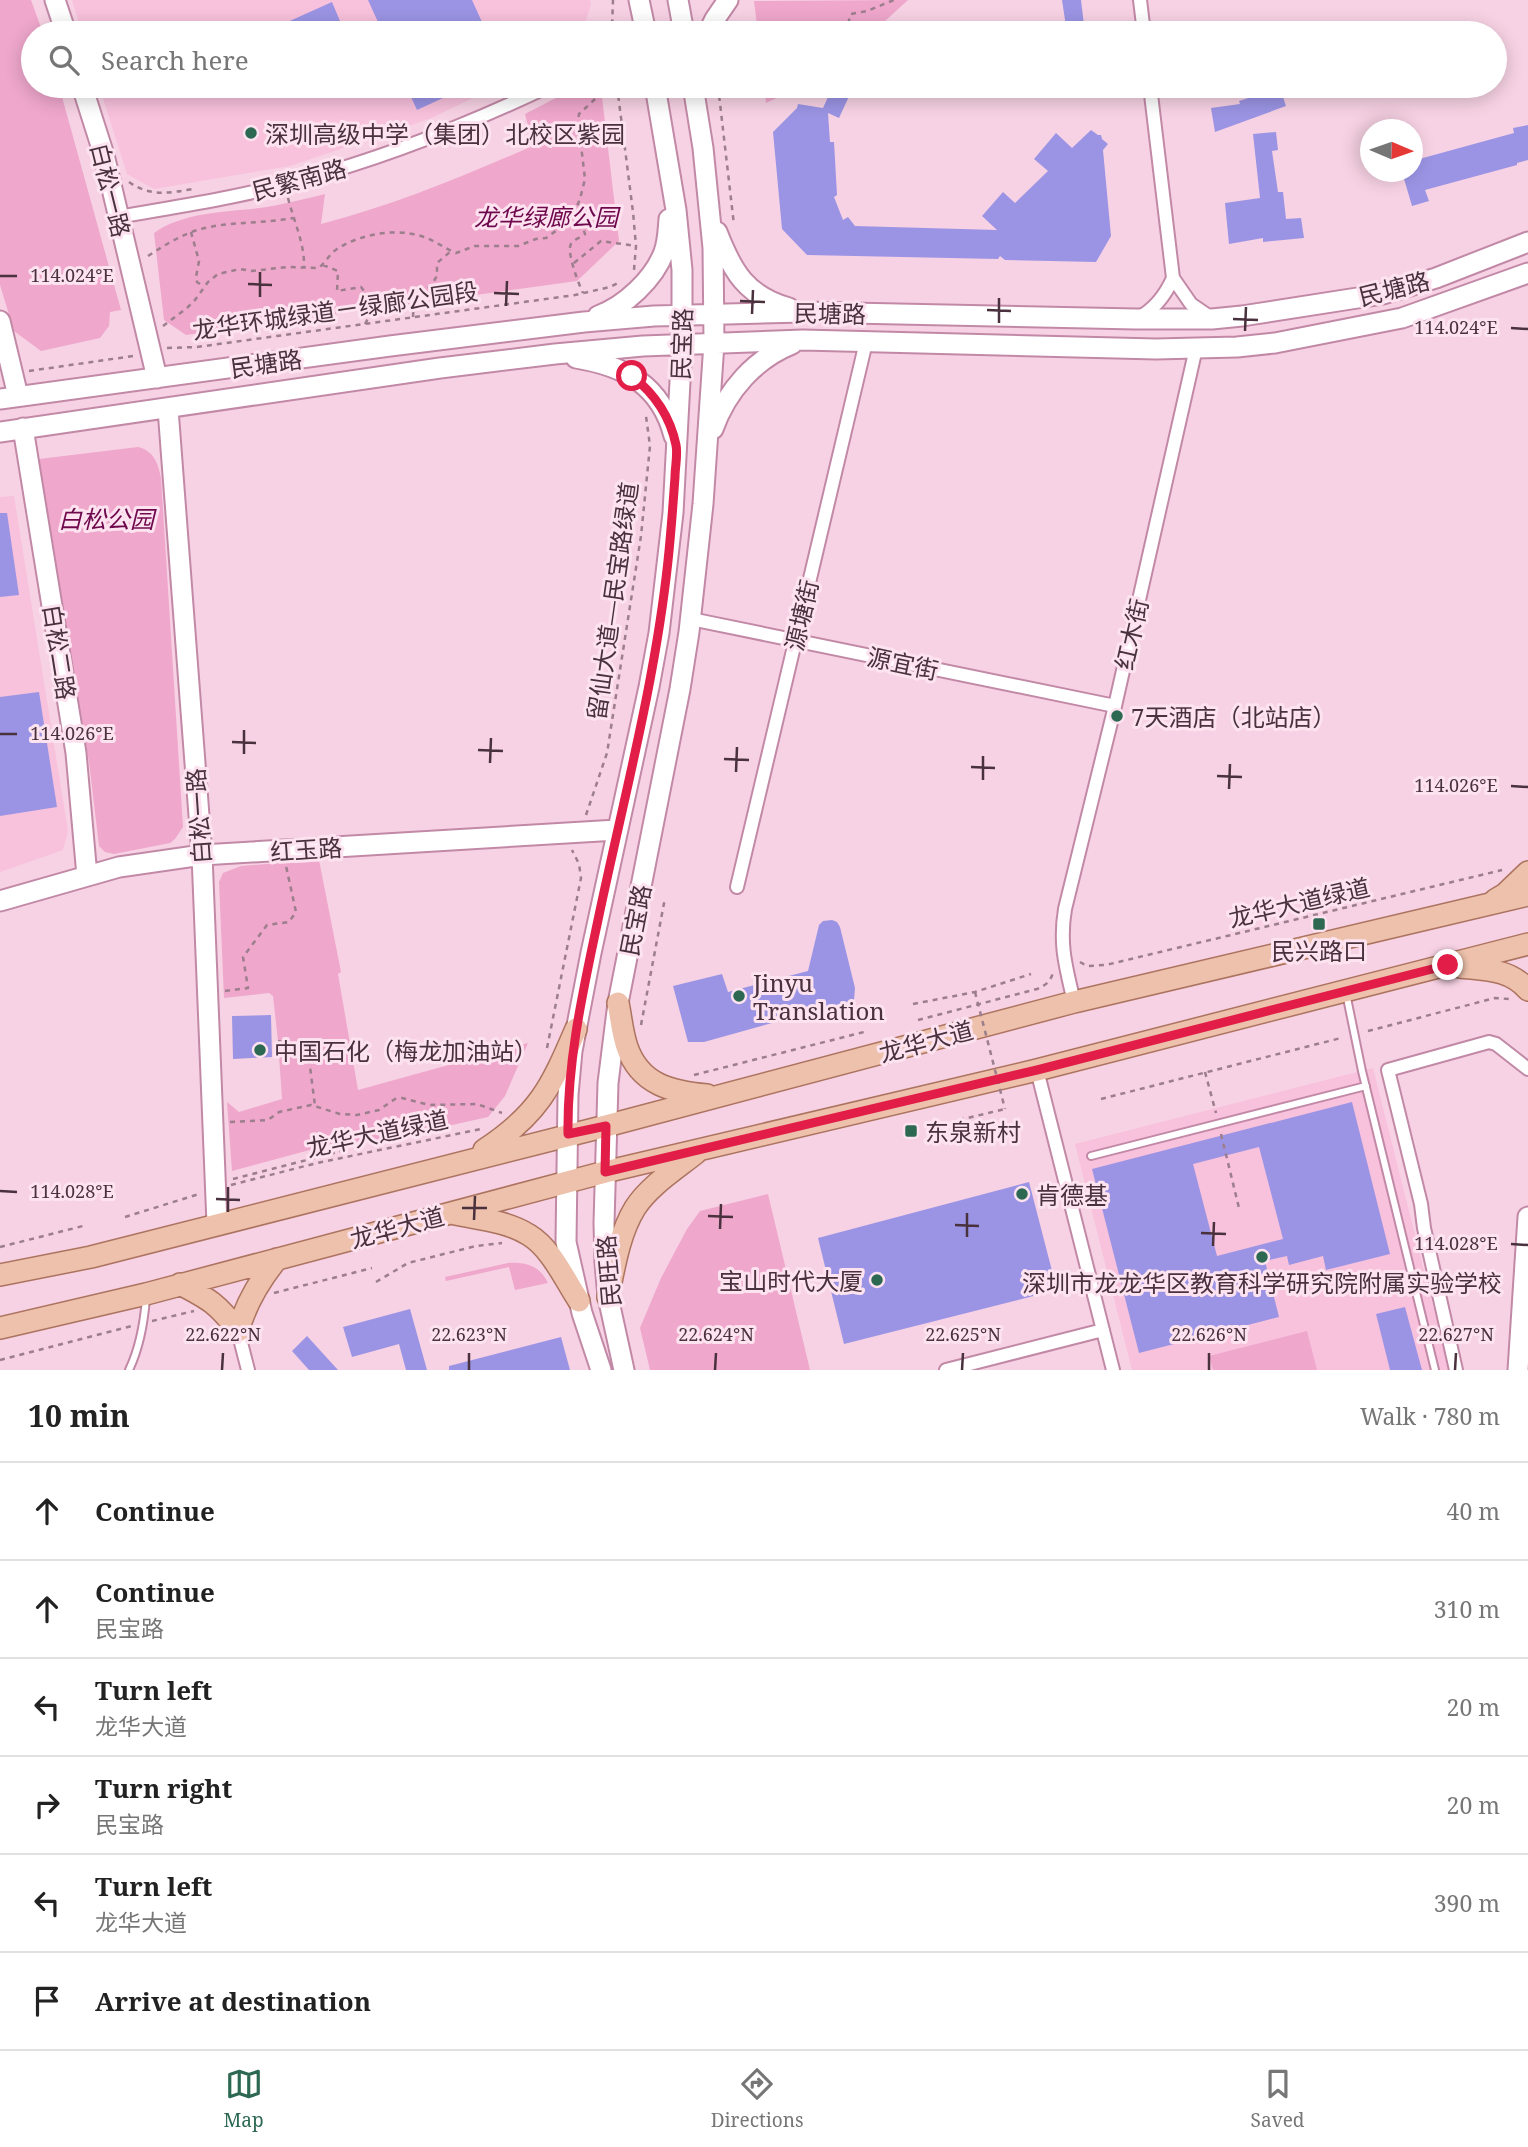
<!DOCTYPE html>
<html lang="en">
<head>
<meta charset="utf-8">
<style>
  :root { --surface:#fff; --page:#f2f2f2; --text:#222; --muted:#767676; --line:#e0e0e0; --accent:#2c6852 }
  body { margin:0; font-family:"Noto Serif","Noto Sans SC",serif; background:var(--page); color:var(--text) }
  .compass { position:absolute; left:1360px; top:119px; width:63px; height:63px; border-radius:50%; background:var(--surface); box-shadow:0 4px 18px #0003; rotate:92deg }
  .stop { position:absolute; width:21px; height:21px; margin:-16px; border:5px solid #e11d48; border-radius:50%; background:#fff }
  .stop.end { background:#e11d48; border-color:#fff; box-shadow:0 2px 7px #0008 }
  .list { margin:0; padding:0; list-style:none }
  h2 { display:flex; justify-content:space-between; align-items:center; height:91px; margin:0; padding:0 28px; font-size:30px }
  h2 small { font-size:23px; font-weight:400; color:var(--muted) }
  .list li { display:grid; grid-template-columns:46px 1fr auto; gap:21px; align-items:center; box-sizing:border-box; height:98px; padding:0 28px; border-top:2px solid var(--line) }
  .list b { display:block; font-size:26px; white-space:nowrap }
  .list p { margin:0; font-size:23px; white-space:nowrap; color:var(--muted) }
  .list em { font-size:23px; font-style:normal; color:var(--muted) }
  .icon { flex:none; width:38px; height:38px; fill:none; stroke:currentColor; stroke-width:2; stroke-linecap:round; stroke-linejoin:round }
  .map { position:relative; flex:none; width:1528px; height:1370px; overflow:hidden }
  .search { position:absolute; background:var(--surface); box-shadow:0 4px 18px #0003; left:21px; right:21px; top:21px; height:77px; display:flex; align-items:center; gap:18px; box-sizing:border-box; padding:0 24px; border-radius:38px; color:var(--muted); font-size:26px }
  .sheet { height:679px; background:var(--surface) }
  nav { display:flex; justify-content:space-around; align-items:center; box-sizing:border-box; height:98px; border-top:2px solid var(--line); background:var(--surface); font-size:19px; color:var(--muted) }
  nav a { display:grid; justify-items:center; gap:4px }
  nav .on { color:var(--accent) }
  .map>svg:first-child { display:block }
</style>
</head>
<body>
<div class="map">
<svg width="1528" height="1370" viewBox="0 0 1528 1370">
  <rect width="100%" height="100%" fill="#f7d2e4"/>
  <!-- built -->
  <path fill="#f8c1dc" d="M72,0H590L591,4L582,33H82Z
    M99,86H498L429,119L290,166L154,189L127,174Z
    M14,496L68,831L63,850L0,872V497Z
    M1373,1068L1449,1370H1132L1075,1144Z"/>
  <!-- green -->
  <path fill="#efa7cc" d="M0,0H31L43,33H33V86H59L121,310L110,312L109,326L100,338L41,351L14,331L0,285Z
    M908,0L872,33H758L754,1Z
    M764,86H802L766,103Z
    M575,88L602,97L619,241L577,281L186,335L164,320L154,233C183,212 226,212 260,208C282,205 304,199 325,194L321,224C395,205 463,176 533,146L525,114Z
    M138,447C154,451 158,463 161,478L183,827L175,839L170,843L114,854L105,852L99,846L89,762L48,526L39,459Z
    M319,860L341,972L338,974L358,1090L528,1043L505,1096L488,1117L389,1139L336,1143L232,1171L227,1102L239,1112L282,1099L278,1041L273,996L269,993L224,998L219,882L223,873L241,866Z
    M768,1194L810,1370H650L640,1328L661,1278L687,1229L700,1211Z
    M508,1263C526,1262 540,1266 548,1283L515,1290L509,1267L446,1281L445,1277Z
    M1307,1331L1317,1370H1213L1209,1356Z"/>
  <!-- building -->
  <path fill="#9b94e4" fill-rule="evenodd" d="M368,0H472L487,33H383Z
    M1062,0H1081L1085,33H1067Z
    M332,2L345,33H263Z
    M406,86H469L417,110Z
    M833,86H837L851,92L839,118L828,113L830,142H834L837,195L834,197L843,220L848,217L855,226L997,230L982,216L1003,192L1015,203L1048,171L1034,159L1056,133L1072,148L1091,130L1098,135H1101L1102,139L1108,144L1103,150L1111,236L1096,262L1005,260L1000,256L998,259L807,255L782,229L773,132L797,108L798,104L823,108Z
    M1073,86H1113V93L1075,98Z
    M1280,88L1286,106L1215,132L1211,108L1240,104L1239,101Z
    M1528,125V160L1517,163V165L1425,190L1429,201L1412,206L1402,172H1412V161L1514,133L1513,128Z
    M1276,132L1278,150L1272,151L1278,192H1283L1286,219L1301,218L1304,238L1263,242V238L1229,244L1225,203L1260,198L1253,134Z
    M0,513H7L19,595L0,597Z
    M39,692L57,807L0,816V697Z
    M832,920L837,922L840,927L855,988L854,1000L704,1042H688L673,986L722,974L728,992L808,971L819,925L823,921Z
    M271,1015L272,1057L233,1059L232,1016Z
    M1352,1102L1390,1254L1326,1270L1323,1256L1289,1265L1287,1256L1265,1261L1279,1317L1139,1353L1092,1169ZM1259,1147L1283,1239L1217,1256L1193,1164Z
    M1029,1182L1057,1290L844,1344L818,1238Z
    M1405,1307L1422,1370H1390L1376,1314Z
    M410,1309L427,1370H406L399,1344L352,1357L343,1327Z
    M307,1336L338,1370H309L292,1351Z
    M561,1337L570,1370H449V1366Z"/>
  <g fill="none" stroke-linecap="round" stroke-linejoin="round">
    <!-- lane casing -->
    <g stroke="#c289a7" stroke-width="10">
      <path id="lane" d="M1346,993L1362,1071L1435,1370
        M1091,1156L1366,1086
        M129,1370C140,1347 144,1324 146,1298"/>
    </g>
    <!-- street casing -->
    <g stroke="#c289a7" stroke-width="16">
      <path id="street" d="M1140,0L1144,33
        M1150,86L1173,278L1191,304L1210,317
        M119,217C180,206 242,197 301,180C387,157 469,124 549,86
        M1138,318C1155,309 1165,296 1173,278
        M691,619L1115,706
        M737,887L866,342
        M1074,1002C1066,967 1059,945 1065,909L1115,706L1196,348
        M1037,1070L1113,1370
        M238,1331L248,1370
        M946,1370L1103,1330
        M1456,1370L1424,1228L1421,1204L1388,1070L1489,1042L1496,1044L1528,1069"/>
    </g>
    <!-- secondary casing -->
    <g stroke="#c289a7" stroke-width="23">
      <path id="secondary" d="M55,0L66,33
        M639,0L646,33
        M678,0L684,33
        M708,33L715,19L728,0
        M82,86L104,155L157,378
        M717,232C732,271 746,296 789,308
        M598,316C625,306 654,279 664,252C668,241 668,230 669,219
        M0,321L18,396
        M576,358C625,366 661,385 674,436
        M0,399L390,346L584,322L654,316L803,312L1136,319H1212L1242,316L1383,294L1436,278L1528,242
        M168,409L202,855L217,1224
        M23,428L76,753L87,876
        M713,429C727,390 755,359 792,344
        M0,432L440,368L555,354L643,346L803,340L1156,349L1237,347L1275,343L1402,318L1528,273
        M0,901L119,867L202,855L617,830
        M601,1370L582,1313L566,1242L568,1095L572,1051L591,953L649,687L659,633L673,513L682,344V270L676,210L655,86
        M624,1370L608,1297L605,1263L604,1223L608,1083L618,1003L680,689L689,632L703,504L714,343L713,248L703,148L693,86
        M1518,1370L1528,1217"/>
    </g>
    <!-- primary casing -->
    <g stroke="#ac7460" stroke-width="24">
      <path id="primary" d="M1495,900L1505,894L1528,872
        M1460,967C1486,970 1510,969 1528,990
        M618,1003C621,1017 622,1033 627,1047C640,1085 672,1092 707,1095
        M484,1150C539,1114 551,1087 576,1029
        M455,1214C480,1219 507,1221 529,1235C551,1248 565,1280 579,1301
        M0,1275L91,1257L606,1126L1074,1002L1528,895
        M180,1284C209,1299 218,1304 238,1331
        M608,1297C614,1268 619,1234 635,1208C649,1186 676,1169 696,1153
        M0,1328L146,1294L605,1172L1037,1070L1528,944
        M238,1331C246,1303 259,1281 277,1259"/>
    </g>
    <!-- path -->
    <path stroke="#9c7e8d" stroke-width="2.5" stroke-dasharray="5 5" stroke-linecap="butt" d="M608,33L612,28L613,0
      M845,33L851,14L867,11L894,0
      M617,86L633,212L636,246L634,270
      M718,86L734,225
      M719,97L759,86
      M129,182C150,197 169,193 193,189
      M288,198C294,222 305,244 304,268
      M573,215L581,221L585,234C582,237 573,240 571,244C566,251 579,285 583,293
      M191,232L199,261L196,277L197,282L204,287
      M148,256C165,245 182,234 201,229C231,221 263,224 293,218
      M574,263L601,241L636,246
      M323,265L338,271L337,291L361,287L364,291V302L375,306
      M413,317L414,294L419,287H430L437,276V263L451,251
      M365,324L378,300L414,294
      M163,326L187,308L195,300L208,282L218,274L240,269L251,271L288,267L318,268C326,263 329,254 337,249C360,234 395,228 421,236C434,240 444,248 456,253L475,246H518L536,239L546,238L571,220L580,199L585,179L578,120L579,114L609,86
      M167,348L197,347L575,295L610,287L620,282
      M29,371L133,356
      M586,815L607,753L641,536L650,446L646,416
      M1080,962L1087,966L1106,965L1502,870
      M225,991L248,988L243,957L267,925L289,922L296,912L286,866
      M913,1004L975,992L1031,974
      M918,1020L1037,989C1046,985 1050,982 1053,973
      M641,1025L665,898
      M1368,1031L1495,998L1509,999
      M278,1041L303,1047L308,1051L315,1106
      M547,1048L581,878L579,864L572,850
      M1205,1072L1216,1113
      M694,1075L864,1032
      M1101,1099L1341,1038
      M959,1120L1005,1109
      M230,1122L268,1120L279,1112L311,1105L340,1114L357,1115L379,1110L395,1099L402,1098L429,1105L477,1104L502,1113
      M1221,1134L1239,1208
      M233,1179L342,1151
      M231,1185L317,1163L481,1129
      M125,1217L199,1194
      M0,1247L83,1226
      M376,1282L408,1263L476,1246L502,1243
      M274,1293L372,1268
      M152,1321L194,1311
      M0,1360L132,1326"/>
    <!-- lane -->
    <use href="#lane" stroke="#fff" stroke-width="6"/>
    <!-- street -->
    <use href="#street" stroke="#fff" stroke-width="12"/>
    <!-- secondary -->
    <use href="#secondary" stroke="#fff" stroke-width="19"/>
    <!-- primary -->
    <use href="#primary" stroke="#edc1ab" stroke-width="21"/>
    <!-- path-bridge -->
    <path stroke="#9c7e8d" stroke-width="2.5" stroke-dasharray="5 5" stroke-linecap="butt" d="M975,992L1005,1109"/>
  </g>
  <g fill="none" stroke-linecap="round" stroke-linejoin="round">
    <!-- route -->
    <path stroke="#e11d48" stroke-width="9" d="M632,376C655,394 670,416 676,445C678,455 675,467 675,477C673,505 671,533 668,561C655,683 623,801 598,920C583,991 567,1061 568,1134L606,1126L605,1172L1037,1070L1448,965"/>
  </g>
  <!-- ticks -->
  <path fill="none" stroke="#49313d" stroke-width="2.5" d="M0,276H17M248,284L272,285M494,293L519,294M260,297V272M740,301L765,302M506,306L507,281M987,310L1011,311M752,314L753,290M1233,319L1258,320M999,323V298M1511,328L1528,329M1245,331L1246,307M0,734H17M232,742L256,743M478,750L503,751M244,754V730M724,759L749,760M490,763L491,738M971,767L995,768M736,772L737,747M1217,776L1242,777M983,780V756M1511,786L1528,787M1229,789L1230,764M0,1191L17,1192M216,1199L240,1200M462,1208H487M228,1212V1187M708,1216L733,1217M474,1220L475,1196M955,1225L979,1226M720,1229L721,1204M1201,1233L1226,1234M967,1237V1213M1511,1244L1528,1245M1213,1246L1214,1222M222,1370L223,1353M469,1370V1353M715,1370L716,1353M962,1370L963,1353M1209,1370V1353M1455,1370L1456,1353"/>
  <!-- markers -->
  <g fill="#2c6852" stroke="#fde3f0" stroke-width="2.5">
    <circle cx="251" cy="133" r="7"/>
    <circle cx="1117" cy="716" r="7"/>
    <rect x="1312" y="917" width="14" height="14" rx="3.5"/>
    <circle cx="739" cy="996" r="7"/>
    <circle cx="260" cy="1050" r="7"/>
    <rect x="904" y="1124" width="14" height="14" rx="3.5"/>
    <circle cx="1022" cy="1194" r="7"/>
    <circle cx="1262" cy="1257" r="7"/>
    <circle cx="877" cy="1280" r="7"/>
  </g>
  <g text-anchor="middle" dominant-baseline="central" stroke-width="6" stroke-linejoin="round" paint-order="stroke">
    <!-- poi labels -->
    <g font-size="24" fill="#49313d" stroke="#fde3f0" text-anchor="start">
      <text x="265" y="133">深圳高级中学（集团）北校区紫园</text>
      <text x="1131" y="716">7天酒店（北站店）</text>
      <text x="1319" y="950" text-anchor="middle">民兴路口</text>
      <text x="753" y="982">Jinyu<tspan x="753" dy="28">Translation</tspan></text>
      <text x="274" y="1050">中国石化（梅龙加油站）</text>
      <text x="925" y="1131">东泉新村</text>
      <text x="1036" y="1194">肯德基</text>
      <text x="863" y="1280" text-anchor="end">宝山时代大厦</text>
      <text x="1262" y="1282" text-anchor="middle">深圳市龙龙华区教育科学研究院附属实验学校</text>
    </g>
    <!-- street labels -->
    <g font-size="24" fill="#49313d" stroke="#fde3f0">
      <text transform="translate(299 179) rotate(-15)">民繁南路</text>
      <text transform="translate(111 190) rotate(76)">白松一路</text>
      <text transform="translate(1394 288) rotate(-14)">民塘路</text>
      <text transform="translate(335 310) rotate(-8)">龙华环城绿道－绿廊公园段</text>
      <text transform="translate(830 313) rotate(1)">民塘路</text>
      <text transform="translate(681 344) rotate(-88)">民宝路</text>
      <text transform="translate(266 363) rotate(-8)">民塘路</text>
      <text transform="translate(612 601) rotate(-82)">留仙大道—民宝路绿道</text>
      <text transform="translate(801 615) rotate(-77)">源塘街</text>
      <text transform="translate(1131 634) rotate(-77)">红木街</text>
      <text transform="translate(60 652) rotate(81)">白松二路</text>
      <text transform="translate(903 663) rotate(12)">源宜街</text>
      <text transform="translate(198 816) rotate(-94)">白松一路</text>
      <text transform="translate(306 849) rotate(-4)">红玉路</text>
      <text transform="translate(1299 902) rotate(-13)">龙华大道绿道</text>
      <text transform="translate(635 920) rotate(-79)">民宝路</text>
      <text transform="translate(926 1041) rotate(-15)">龙华大道</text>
      <text transform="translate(377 1133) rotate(-12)">龙华大道绿道</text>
      <text transform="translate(397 1227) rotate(-15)">龙华大道</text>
      <text transform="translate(608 1271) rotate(-95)">民旺路</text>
    </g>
    <!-- park labels -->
    <g font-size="24" font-style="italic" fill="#6e074c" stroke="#fde3f0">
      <text x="546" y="216">龙华绿廊公园</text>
      <text x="106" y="518">白松公园</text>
    </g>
  </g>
  <g font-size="18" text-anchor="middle" fill="#49313d" stroke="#fde3f0" stroke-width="6" stroke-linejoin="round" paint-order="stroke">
    <text x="72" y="282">114.024°E</text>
    <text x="1456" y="334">114.024°E</text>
    <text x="72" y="740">114.026°E</text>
    <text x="1456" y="792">114.026°E</text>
    <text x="72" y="1198">114.028°E</text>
    <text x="1456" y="1250">114.028°E</text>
    <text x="223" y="1341">22.622°N</text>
    <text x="469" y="1341">22.623°N</text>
    <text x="716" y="1341">22.624°N</text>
    <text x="963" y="1341">22.625°N</text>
    <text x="1209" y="1341">22.626°N</text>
    <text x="1456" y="1341">22.627°N</text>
  </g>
</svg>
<svg class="compass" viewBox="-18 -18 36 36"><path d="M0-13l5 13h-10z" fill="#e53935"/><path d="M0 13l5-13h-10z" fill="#767676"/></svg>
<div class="stop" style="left:632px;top:376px"></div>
<div class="stop end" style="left:1448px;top:965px"></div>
<div class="search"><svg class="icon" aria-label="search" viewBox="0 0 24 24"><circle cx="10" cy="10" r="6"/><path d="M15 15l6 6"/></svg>Search here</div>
</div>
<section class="sheet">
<h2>10 min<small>Walk · 780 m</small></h2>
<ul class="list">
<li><svg class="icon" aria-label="ahead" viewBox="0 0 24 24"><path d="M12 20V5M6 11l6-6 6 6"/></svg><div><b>Continue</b></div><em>40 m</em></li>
<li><svg class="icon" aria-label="ahead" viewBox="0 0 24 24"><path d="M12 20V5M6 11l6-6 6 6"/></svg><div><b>Continue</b><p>民宝路</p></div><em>310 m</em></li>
<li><svg class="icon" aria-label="left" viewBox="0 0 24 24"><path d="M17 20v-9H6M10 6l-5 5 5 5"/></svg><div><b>Turn left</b><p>龙华大道</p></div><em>20 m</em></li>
<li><svg class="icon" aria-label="right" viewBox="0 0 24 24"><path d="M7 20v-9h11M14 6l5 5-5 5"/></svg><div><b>Turn right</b><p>民宝路</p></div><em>20 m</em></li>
<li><svg class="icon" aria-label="left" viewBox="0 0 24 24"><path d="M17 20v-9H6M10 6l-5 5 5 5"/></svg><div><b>Turn left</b><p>龙华大道</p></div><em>390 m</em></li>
<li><svg class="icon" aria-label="arrive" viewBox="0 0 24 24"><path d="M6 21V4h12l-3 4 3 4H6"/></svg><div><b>Arrive at destination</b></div></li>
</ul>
</section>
<nav>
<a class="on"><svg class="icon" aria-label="map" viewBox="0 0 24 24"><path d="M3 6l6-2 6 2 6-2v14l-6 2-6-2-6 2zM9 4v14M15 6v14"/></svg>Map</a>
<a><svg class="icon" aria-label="directions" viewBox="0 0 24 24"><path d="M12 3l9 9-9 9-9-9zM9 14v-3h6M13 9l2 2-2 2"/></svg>Directions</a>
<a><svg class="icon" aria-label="saved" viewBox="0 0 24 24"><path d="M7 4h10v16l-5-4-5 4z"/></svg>Saved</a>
</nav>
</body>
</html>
